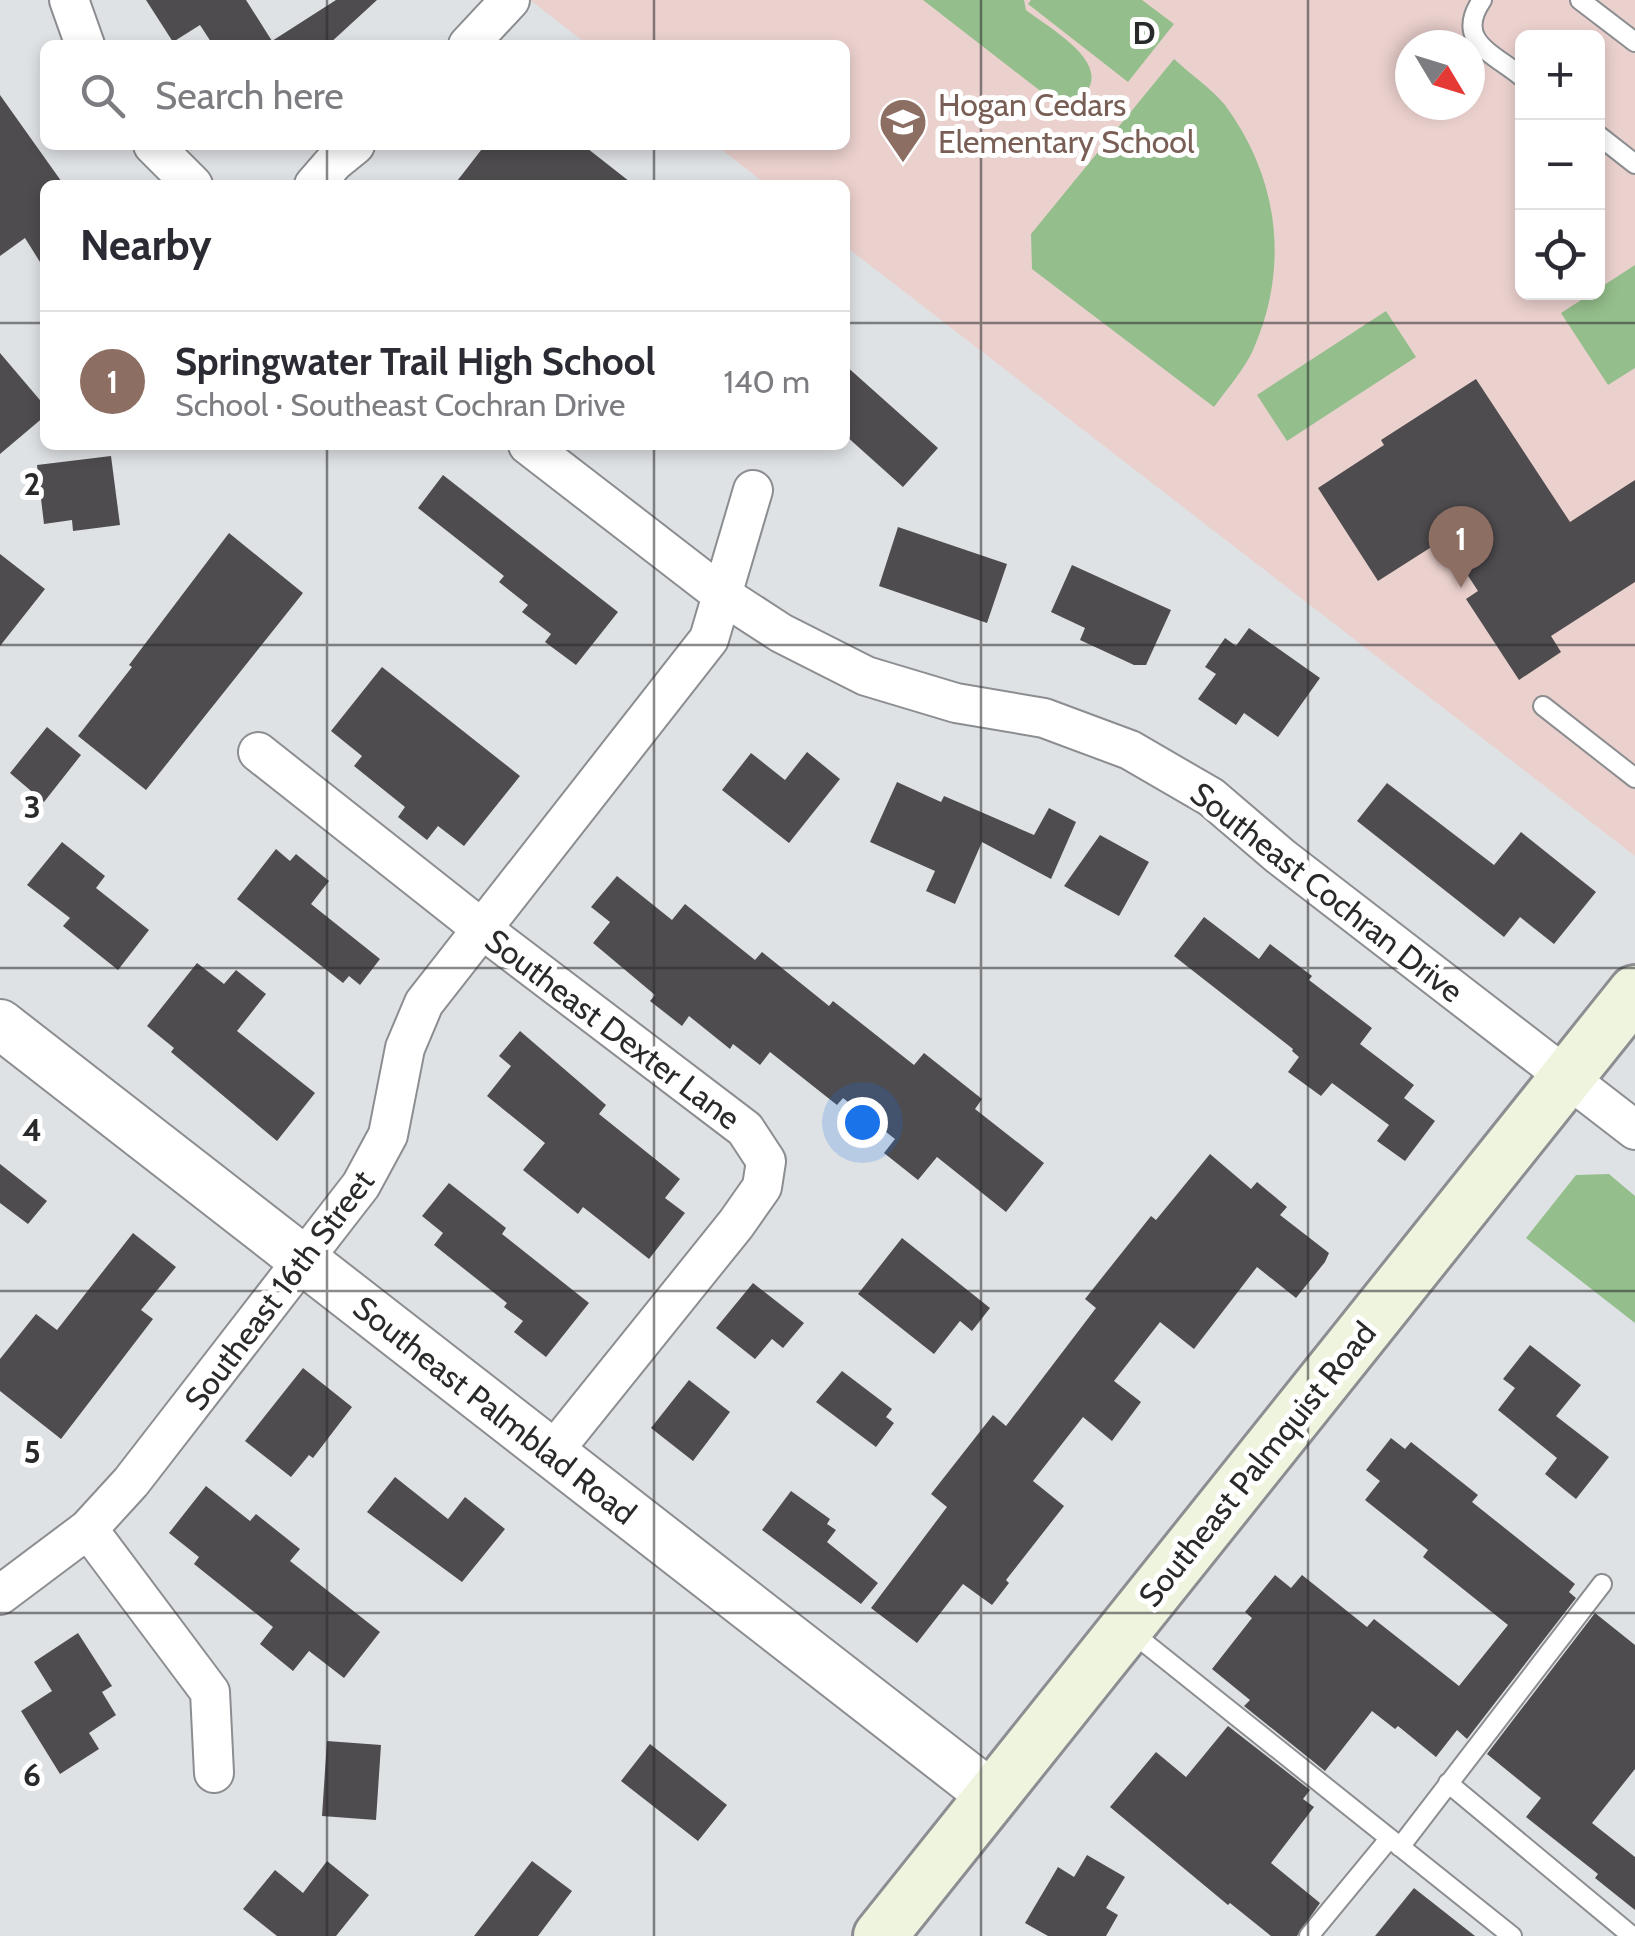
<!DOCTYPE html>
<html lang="en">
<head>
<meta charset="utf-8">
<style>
  :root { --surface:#fff; --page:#f2f2f3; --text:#2b2b33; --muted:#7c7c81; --line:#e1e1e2; --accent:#d0481c }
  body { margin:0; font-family:Cabin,sans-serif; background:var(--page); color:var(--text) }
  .controls { position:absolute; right:30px; top:30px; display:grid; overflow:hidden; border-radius:15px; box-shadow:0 5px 15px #0003 }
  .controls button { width:90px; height:90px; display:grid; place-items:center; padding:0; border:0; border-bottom:2px solid var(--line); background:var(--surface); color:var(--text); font:50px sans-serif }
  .compass { position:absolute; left:1395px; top:30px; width:90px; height:90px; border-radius:50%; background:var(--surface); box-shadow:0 5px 15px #0003; rotate:128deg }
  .you { position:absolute; left:862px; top:1122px; width:35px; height:35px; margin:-25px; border:8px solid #fff; border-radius:50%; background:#1a73e8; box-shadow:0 0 0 15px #1a73e833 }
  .badge { display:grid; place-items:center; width:65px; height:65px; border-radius:50%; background:var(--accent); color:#fff; font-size:32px; font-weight:700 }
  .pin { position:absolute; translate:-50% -82px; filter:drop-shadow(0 2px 5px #0008) }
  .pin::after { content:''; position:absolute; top:52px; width:35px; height:30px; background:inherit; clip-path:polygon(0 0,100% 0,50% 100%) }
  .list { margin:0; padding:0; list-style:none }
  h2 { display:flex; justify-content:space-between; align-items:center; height:130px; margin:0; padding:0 40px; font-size:42px }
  h2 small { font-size:32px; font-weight:400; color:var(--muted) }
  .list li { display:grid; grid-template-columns:65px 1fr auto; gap:30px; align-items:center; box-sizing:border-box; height:140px; padding:0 40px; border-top:2px solid var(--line) }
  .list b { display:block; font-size:38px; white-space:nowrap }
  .list p { margin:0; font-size:32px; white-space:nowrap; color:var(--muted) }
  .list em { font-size:32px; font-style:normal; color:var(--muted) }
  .icon { flex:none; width:55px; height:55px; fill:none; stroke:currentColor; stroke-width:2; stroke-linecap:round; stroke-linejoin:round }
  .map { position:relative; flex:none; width:1635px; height:1936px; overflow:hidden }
  .search { position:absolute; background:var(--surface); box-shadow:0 5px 15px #0003; left:40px; top:40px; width:810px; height:110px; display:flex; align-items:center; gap:25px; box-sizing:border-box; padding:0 35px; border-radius:15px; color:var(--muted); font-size:38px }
  .panel { position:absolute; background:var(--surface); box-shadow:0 5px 15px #0003; left:40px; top:180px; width:810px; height:270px; border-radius:15px }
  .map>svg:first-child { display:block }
</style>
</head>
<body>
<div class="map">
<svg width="1635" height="1936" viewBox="0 0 1635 1936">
  <rect width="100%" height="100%" fill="#dfe2e5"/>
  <!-- education -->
  <path fill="#ebd1ce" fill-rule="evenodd" d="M530,0H1635V856L845,246V185H767L716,145H845V45H588ZM1522,38H1598V292H1522ZM1410,45H1470V105H1410Z"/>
  <!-- green -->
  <path fill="#94be8b" d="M923,0H1024L1026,10C1046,26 1109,60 1087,91C1079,103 1065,103 1052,100Z
    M1031,0H1142L1174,24L1128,82L1028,4Z
    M1174,59C1190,74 1211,88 1225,105C1279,178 1290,267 1253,350C1244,370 1227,389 1214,407L1032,269L1031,234Z
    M1635,265V368L1608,385L1561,313L1592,293L1598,292V289Z
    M1386,311L1416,357L1287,441L1257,395Z
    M1609,1174L1635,1196V1323L1526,1238L1576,1175Z"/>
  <!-- building -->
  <path fill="#4e4c4f" d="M146,0H246L272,41L336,0H377L328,45H213L200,25L173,42Z
    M0,95L64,185H45V270L25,238L0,256Z
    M485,145H583L634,185H454Z
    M0,353L45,406V416L0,454Z
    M845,365L938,448L903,487L845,435Z
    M1476,379L1570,522L1635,480V582L1551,636L1561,652L1519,680L1466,599L1478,591L1444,539L1378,581L1318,488L1384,445L1381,440Z
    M111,456L120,525L73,531L72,520L44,524L37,465Z
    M443,475L618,612L576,665L545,642L551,634L522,612L528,605L499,582L504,576L418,508Z
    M898,527L1007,564L987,623L879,586Z
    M229,533L303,593L146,790L78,736L132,667L129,665Z
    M0,554L45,589L0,646Z
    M1072,565L1171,610L1146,665H1134L1080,640L1085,628L1051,612Z
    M1249,628L1320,678L1278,737L1244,713L1236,725L1198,699L1216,674L1205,667L1225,638L1236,646Z
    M382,667L520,776L464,846L438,826L427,840L398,817L405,807L354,766L362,756L331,731Z
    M47,727L81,755L44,802L10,773Z
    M807,752L840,779L789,843L722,790L751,753L785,780Z
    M897,782L941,802L944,796L1034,835L1049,808L1076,822L1051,879L982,842L955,904L926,891L935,871L870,842Z
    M1387,783L1494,865L1521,832L1596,892L1554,944L1520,917L1504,937L1357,821Z
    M1100,835L1149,862L1119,916L1064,886Z
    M62,842L105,876L96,888L149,930L118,970L63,926L70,918L27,885Z
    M276,849L290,861L296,854L329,881L311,904L380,959L360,985L349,976L343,983L237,899Z
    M617,876L672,920L685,904L755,960L762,952L829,1006L833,1001L914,1065L924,1053L982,1099L975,1109L1044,1163L1006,1212L937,1157L918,1180L884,1153L895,1139L843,1098L837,1105L770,1052L760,1065L733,1044L730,1049L689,1016L682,1026L650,1001L655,995L593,943L610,922L591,907Z
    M1204,917L1259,959L1270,944L1312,976L1309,980L1372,1028L1360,1044L1414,1085L1404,1098L1435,1121L1405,1161L1377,1141L1389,1125L1332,1083L1321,1096L1288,1072L1299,1057L1292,1051L1293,1049L1174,956Z
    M197,963L224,984L236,970L266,994L237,1031L315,1093L277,1141L171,1052L174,1048L147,1026Z
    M520,1031L606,1105L599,1114L680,1179L665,1198L685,1213L649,1259L583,1207L578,1214L523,1170L545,1143L487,1096L511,1066L499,1056Z
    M1210,1154L1251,1189L1257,1182L1287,1207L1280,1215L1329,1253L1325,1262L1296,1298L1257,1267L1194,1349L1160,1322L1114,1381L1141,1402L1112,1441L1083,1417L1033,1481L1064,1506L1006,1580L1009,1583L992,1605L963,1584L917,1643L871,1608L947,1507L931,1494L993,1415L1006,1426L1096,1308L1085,1299L1151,1216L1156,1220Z
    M0,1164L47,1201L28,1224L0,1203Z
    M449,1183L506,1228L502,1234L589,1303L546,1357L514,1332L523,1321L504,1307L507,1303L434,1245L443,1233L422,1216Z
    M133,1233L176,1267L141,1310L153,1319L61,1439L0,1391V1359L36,1314L57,1330Z
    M902,1238L990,1308L972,1331L960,1321L934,1354L858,1294Z
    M753,1283L804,1323L783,1348L772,1339L755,1359L716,1328Z
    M1530,1345L1581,1385L1556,1416L1609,1457L1576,1499L1545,1474L1557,1458L1498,1410L1515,1388L1503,1379Z
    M303,1368L352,1407L313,1458L309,1455L291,1477L245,1441Z
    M842,1371L892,1409L886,1417L894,1423L876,1447L816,1402Z
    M689,1380L730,1412L693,1461L651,1428Z
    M1391,1438L1405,1449L1411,1442L1478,1495L1472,1502L1575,1584L1569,1592L1576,1598L1467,1739L1457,1730L1436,1757L1398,1726L1395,1729L1372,1711L1325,1771L1244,1706L1250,1700L1212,1669L1252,1618L1245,1612L1275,1575L1291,1588L1302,1575L1367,1627L1374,1619L1459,1686L1508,1625L1423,1557L1428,1550L1365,1500L1380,1481L1366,1470Z
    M395,1477L448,1519L465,1497L505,1529L462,1582L367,1512Z
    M206,1486L250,1521L256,1514L300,1549L290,1561L380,1632L344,1678L309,1651L293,1671L260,1644L273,1627L194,1564L199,1557L169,1533Z
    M791,1491L830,1519L827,1524L836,1530L827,1542L878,1583L861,1604L762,1530Z
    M1595,1613L1635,1645V1769L1592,1823L1635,1857V1910L1595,1878L1598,1874L1526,1817L1541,1798L1487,1754Z
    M78,1633L112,1686L102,1692L116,1715L89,1733L99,1749L60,1774L21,1711L52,1691L34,1662Z
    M1228,1726L1310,1790L1303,1799L1314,1807L1271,1863L1320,1903L1297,1936H1271L1230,1903L1228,1905L1110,1807L1156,1752L1186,1777Z
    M327,1741L381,1745L376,1820L322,1816Z
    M650,1744L727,1805L698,1841L621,1781Z
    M1087,1855L1125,1877L1106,1908L1118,1915L1106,1936H1048L1025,1923L1058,1867L1074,1877Z
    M327,1861L369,1895L336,1936H277L243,1909L275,1870L303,1893Z
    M532,1861L572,1891L538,1936H474Z
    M1414,1888L1475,1936H1375Z"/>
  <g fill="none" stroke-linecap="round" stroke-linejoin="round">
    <!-- service casing -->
    <g stroke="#8b8d90" stroke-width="22">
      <path id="service" d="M1482,0C1454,41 1493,53 1522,77
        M1580,0L1635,42
        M1598,135L1635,164
        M1543,706L1635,778
        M1130,1631L1512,1936
        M1448,1783L1632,1936
        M1400,1847L1602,1584
        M1309,1936L1389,1839"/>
    </g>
    <!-- minor casing -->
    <g stroke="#8b8d90" stroke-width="42">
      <path id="minor" d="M69,0L85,45
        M468,45L510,0
        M153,145L193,185
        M314,185L334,162L355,145
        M528,445L721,594L781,633L866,676L956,703L1044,718L1130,750L1211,797L1280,856L1635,1130
        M258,752L482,929L745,1129L766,1161L762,1187L736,1224L551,1454
        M88,1529L210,1692L214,1773
        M0,1595L88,1529L131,1482L361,1185L388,1135L405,1048L424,1003L709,639L753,490"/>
    </g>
    <!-- tertiary casing -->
    <g stroke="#8b8d90" stroke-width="52">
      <path id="tertiary" d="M0,1024L991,1795"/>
    </g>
    <!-- secondary casing -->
    <g stroke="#8b8d90" stroke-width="58">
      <path id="secondary" d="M880,1936L1635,992"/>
    </g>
    <!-- service -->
    <use href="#service" stroke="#fff" stroke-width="18"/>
    <!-- minor -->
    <use href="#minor" stroke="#fff" stroke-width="38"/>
    <!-- tertiary -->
    <use href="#tertiary" stroke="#fff" stroke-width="48"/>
    <!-- secondary -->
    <use href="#secondary" stroke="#eef4dd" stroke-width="52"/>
  </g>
  <!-- grid -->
  <path fill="none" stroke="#292a2b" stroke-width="2.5" stroke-opacity="0.55" d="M327,0V45M654,0V45M981,0V1936M1308,0V1936M327,145V185M654,145V185M0,323H45M845,323H1635M327,445V1936M654,445V1936M0,645H1635M0,968H1635M0,1291H1635M0,1613H1635"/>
  <!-- icons -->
  <defs>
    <g id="school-pin" transform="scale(2.5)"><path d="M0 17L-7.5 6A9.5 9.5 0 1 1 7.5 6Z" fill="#8d6e63" stroke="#fff"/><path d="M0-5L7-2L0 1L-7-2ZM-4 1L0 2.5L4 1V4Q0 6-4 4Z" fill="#fff"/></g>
  </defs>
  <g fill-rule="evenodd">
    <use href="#school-pin" x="903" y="122"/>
  </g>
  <g text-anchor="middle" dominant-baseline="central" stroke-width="10" stroke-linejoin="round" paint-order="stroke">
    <!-- education labels -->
    <g font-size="32" fill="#785e54" stroke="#fff" text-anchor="start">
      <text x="938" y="104">Hogan Cedars<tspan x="938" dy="37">Elementary School</tspan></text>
    </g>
    <!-- street labels -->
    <g font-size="32" fill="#292a2b" stroke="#fff">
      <text transform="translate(1327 892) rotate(38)">Southeast Cochran Drive</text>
      <text transform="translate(613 1029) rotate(37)">Southeast Dexter Lane</text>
      <text transform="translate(279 1290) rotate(-53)">Southeast 16th Street</text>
      <text transform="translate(495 1410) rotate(38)">Southeast Palmblad Road</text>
      <text transform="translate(1257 1464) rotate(-51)">Southeast Palmquist Road</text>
    </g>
  </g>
  <g font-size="32" text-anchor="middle" font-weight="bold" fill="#292a2b" stroke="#fff" stroke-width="10" stroke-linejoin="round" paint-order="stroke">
    <text x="1144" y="44">D</text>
    <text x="32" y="495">2</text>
    <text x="32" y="818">3</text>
    <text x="32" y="1141">4</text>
    <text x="32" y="1463">5</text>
    <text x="32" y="1786">6</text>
  </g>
</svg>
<div class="controls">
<button>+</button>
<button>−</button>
<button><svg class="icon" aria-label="locate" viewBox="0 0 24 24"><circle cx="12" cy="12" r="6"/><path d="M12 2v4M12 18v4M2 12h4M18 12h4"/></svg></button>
</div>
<svg class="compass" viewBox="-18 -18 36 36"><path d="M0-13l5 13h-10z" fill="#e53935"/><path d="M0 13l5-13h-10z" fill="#7c7c81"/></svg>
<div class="you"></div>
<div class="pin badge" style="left:1461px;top:588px;background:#8d6e63">1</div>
<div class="search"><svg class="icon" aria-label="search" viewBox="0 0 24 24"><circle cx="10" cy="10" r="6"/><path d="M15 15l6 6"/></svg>Search here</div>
<section class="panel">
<h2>Nearby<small></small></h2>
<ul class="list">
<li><span class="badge" style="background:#8d6e63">1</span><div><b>Springwater Trail High School</b><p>School · Southeast Cochran Drive</p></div><em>140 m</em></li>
</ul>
</section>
</div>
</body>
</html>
